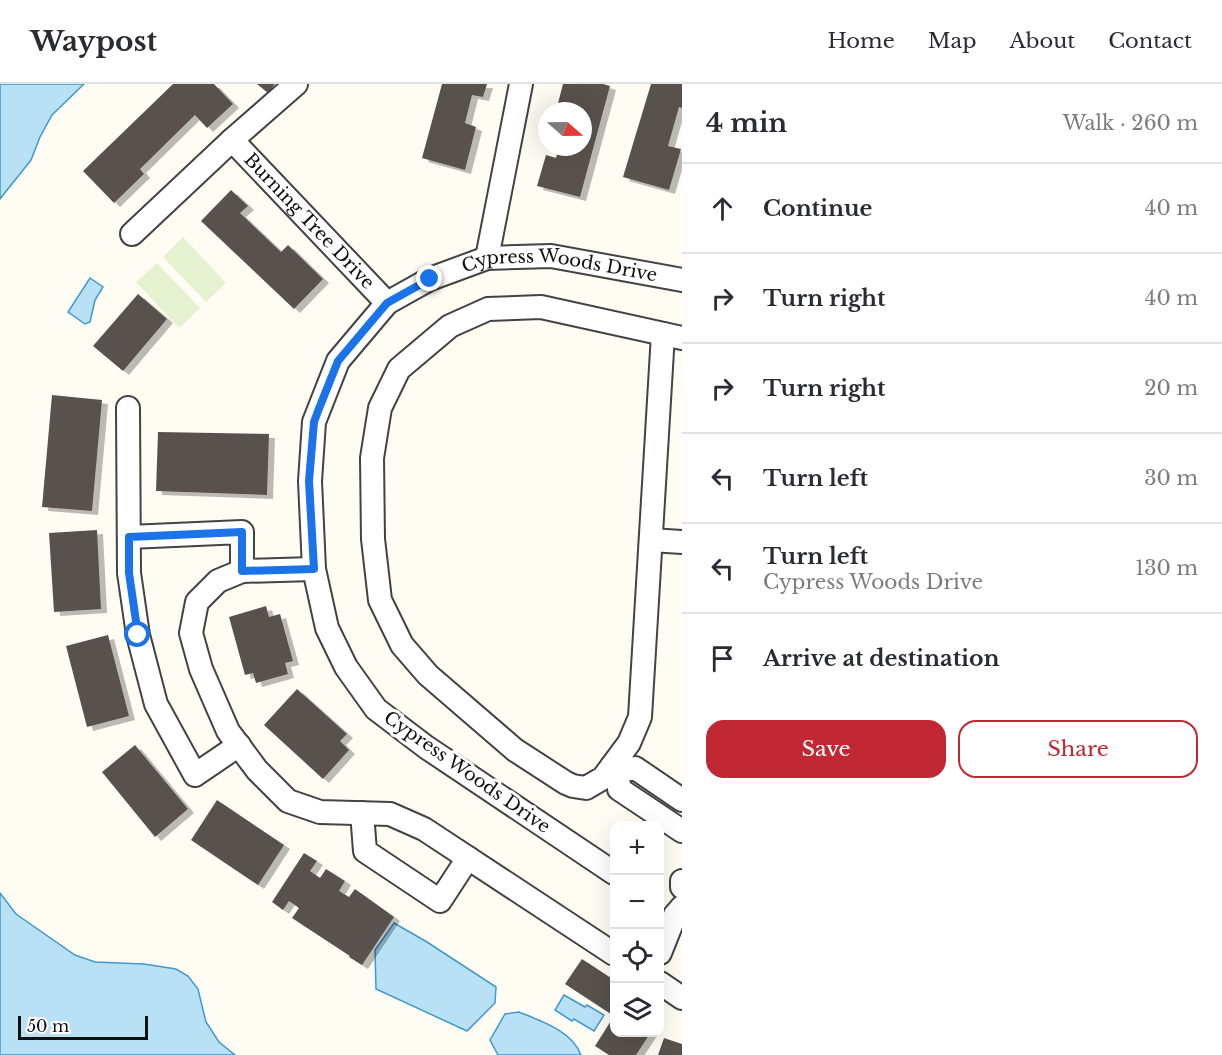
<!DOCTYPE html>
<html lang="en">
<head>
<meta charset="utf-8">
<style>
  :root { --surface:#fff; --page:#f7f7f7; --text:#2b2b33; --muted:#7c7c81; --line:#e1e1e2; --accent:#c12834 }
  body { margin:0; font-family:"Libre Baskerville",serif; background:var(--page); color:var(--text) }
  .controls { position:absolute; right:18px; bottom:18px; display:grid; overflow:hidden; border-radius:12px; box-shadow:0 6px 24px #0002 }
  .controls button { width:54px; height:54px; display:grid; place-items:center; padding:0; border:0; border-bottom:2px solid var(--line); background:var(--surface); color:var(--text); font:30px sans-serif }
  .compass { position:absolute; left:538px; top:18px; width:54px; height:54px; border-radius:50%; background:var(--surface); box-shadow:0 6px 24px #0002; rotate:110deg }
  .scale { position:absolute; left:18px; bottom:15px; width:130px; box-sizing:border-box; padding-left:6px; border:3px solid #101010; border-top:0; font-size:16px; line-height:21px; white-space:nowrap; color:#101010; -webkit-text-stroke:4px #fff; paint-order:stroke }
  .stop { position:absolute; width:18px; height:18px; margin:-14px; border:4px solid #1a73e8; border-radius:50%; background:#fff }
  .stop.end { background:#1a73e8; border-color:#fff; box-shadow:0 2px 6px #0008 }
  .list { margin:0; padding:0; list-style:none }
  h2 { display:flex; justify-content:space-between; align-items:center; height:78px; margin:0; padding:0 24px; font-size:26px }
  h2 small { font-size:20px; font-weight:400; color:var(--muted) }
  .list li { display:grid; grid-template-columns:39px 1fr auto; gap:18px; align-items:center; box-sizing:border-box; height:90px; padding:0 24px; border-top:2px solid var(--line) }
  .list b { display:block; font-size:22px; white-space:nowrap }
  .list p { margin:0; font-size:20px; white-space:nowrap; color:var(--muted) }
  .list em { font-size:20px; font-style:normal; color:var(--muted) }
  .actions { display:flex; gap:12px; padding:18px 24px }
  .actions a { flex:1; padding:14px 0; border:2px solid var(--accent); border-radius:18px; text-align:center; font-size:21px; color:var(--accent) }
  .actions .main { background:var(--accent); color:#fff }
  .icon { flex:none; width:33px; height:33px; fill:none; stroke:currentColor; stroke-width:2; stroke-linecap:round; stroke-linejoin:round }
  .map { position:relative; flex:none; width:682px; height:971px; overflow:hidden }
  header { display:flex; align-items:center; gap:36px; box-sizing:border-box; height:84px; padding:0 30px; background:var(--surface); border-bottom:2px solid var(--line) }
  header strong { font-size:28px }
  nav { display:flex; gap:33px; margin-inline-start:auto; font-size:21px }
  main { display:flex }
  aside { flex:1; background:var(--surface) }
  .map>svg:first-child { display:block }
</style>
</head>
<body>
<header>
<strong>Waypost</strong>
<nav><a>Home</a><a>Map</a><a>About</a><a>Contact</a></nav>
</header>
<main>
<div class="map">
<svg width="682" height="971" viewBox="0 0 682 971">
  <defs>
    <filter id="shadow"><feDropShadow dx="6" dy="4" stdDeviation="0" flood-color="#0004"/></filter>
  </defs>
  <rect width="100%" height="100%" fill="#fffcf4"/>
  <!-- pitch -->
  <path fill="#e6f1cf" d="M183,153L226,199L206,218L163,173Z
    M157,179L200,224L179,244L136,198Z"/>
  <!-- water -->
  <path fill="#b9e1f6" stroke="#4099cd" stroke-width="1.5" d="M0,0H84L52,31L40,53L31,76L0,115Z
    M90,194L103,203L95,216L90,238L85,240L68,228Z
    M0,809L16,830L75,871L95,878L144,880L176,885L188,892L198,905L206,938L219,958L235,971H0Z
    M394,839L427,858L496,903L495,919L467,947L376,905L375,866Z
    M564,911L585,923L587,921L604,931L594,947L574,935L572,937L555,926Z
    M519,928C541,937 572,947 581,971H498L490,956L505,930Z"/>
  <!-- building -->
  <path fill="#59514d" filter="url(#shadow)" d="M173,0H214L233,20L207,44L195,31L140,85L144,90L114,119L83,87Z
    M257,0H275L268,9Z
    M442,0H487L483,13L472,11L465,39L476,43L465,86L422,74Z
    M563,0H603L610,2L580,113L537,102L546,71L556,74L559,63H583V27H556Z
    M651,0H682V24L679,23L668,62L681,65L669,106L623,93Z
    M231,106L248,122L240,129L281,168L288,161L323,195L294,225L201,137Z
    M138,210L167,235L123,287L93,262Z
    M52,311L102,316L92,427L42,423Z
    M158,348L269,350L267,411L156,407Z
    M97,446L101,525L54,528L49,449Z
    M266,522L269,533L280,530L293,577L285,579L288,590L256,599L253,589L245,591L229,533Z
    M108,551L129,632L87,643L66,562Z
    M297,605L347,650L340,657L349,666L323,695L264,641Z
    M135,661L188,725L155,753L102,688Z
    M217,716L284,761L258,801L191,756Z
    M304,769L317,777L310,787L320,794L326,785L345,797L339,807L349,813L355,805L394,833L362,881L349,873L350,872L292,834L299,824L289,817L283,826L272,818Z
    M582,875L614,896V948H651L636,971H609L595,962L614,932L565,900Z
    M664,954L682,960V971H658Z"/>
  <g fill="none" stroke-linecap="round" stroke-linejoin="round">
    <!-- minor casing -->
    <g stroke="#434343" stroke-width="26">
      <g id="minor">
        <path id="s1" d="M232,56L387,219"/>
        <path d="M132,150L232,56L296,0"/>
        <path d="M487,174L521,0"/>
        <path d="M682,254L541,223L488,225L450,242L399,285L380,324L372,374L373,455L380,516L402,561L428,591L515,666L566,699L573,702L586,704L603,694L612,682L618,687L635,684L682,716"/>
        <path d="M128,324L129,489L138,551L156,620L195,691L239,661"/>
        <path d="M129,453L242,448V487"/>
        <path d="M651,456L682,458"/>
        <path d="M314,485L242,487L218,497L197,518L191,549L201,585L228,647L257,686L288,717L320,728L390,730L424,745L614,870"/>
        <path d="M612,682L629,659L640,633L663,250"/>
        <path d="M618,687L619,705L682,747"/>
        <path d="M362,729L365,767L440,817L468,774"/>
        <path id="s2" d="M614,789L426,663L376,625L346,583L327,544L314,485L310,397L314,338L338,277L387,219L430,195L487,174L551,172L682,196"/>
        <path d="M682,797V803"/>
        <path d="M660,869L675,831L682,823"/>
        <path d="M660,899L682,914"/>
      </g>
    </g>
    <!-- minor -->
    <use href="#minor" stroke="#fff" stroke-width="22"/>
  </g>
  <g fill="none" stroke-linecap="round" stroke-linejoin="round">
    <!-- route -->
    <path stroke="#1a73e8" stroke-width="8" d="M138,551L129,489V453L242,448V487L314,485L309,397L314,338L318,327L338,277L387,219L430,195"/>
  </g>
  <g text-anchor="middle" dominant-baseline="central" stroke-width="6" stroke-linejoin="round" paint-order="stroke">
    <!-- street labels -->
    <g font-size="18" fill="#101010" stroke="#fff">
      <text stroke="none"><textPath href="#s1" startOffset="112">Burning Tree Drive</textPath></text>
      <text stroke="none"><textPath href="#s2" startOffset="916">Cypress Woods Drive</textPath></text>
      <text transform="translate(467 688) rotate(35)">Cypress Woods Drive</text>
    </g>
  </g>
</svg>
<div class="controls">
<button>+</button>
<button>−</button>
<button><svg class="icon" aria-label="locate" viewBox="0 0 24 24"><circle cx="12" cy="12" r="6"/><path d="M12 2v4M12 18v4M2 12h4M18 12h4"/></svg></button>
<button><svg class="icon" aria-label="layers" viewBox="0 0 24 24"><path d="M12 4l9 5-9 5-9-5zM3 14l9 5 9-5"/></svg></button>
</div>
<svg class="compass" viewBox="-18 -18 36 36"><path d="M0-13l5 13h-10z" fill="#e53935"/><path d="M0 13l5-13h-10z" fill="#7c7c81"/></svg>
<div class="scale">50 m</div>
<div class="stop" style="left:138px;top:551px"></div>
<div class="stop end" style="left:430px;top:195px"></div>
</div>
<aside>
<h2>4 min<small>Walk · 260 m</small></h2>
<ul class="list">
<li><svg class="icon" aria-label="ahead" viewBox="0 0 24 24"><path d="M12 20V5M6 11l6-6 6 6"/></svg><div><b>Continue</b></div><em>40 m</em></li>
<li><svg class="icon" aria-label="right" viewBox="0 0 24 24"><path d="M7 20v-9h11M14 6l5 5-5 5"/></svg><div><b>Turn right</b></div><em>40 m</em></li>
<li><svg class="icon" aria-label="right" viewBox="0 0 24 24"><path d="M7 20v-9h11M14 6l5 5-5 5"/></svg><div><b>Turn right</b></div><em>20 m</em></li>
<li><svg class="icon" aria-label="left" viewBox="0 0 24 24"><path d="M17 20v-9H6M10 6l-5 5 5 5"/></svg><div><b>Turn left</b></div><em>30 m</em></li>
<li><svg class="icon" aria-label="left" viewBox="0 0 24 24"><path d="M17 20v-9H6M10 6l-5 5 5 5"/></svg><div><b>Turn left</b><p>Cypress Woods Drive</p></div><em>130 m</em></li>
<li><svg class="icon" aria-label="arrive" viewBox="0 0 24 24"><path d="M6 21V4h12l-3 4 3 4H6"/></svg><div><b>Arrive at destination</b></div></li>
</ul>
<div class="actions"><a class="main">Save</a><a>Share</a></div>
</aside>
</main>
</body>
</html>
